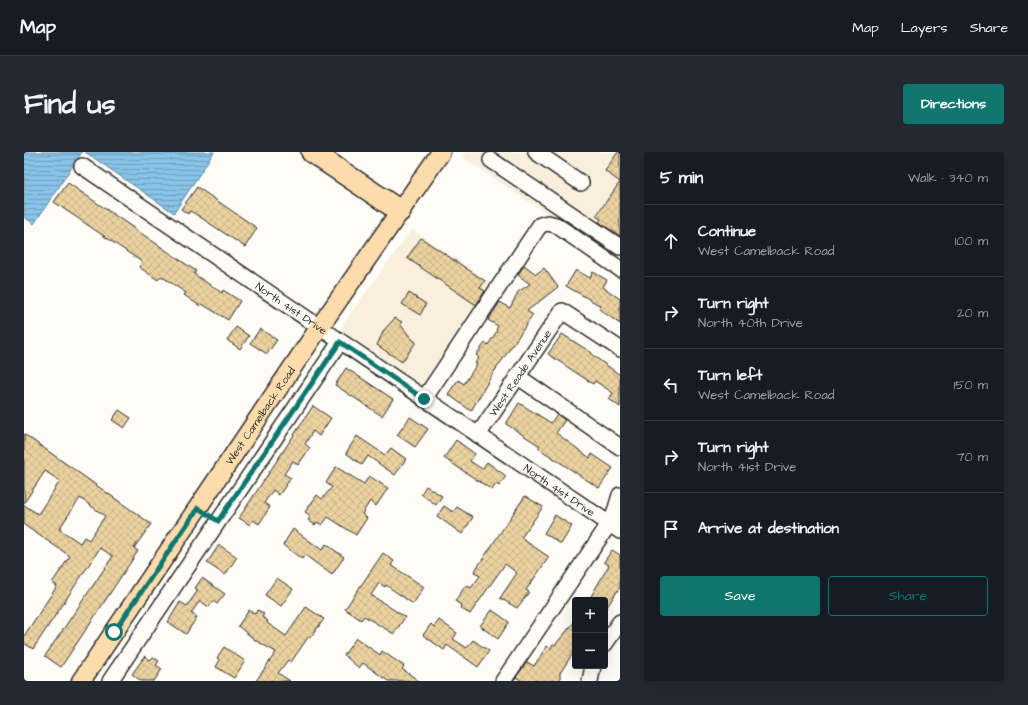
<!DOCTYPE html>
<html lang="en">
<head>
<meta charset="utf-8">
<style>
  :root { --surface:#171b24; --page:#242831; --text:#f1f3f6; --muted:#9ea1a6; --line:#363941; --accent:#0f766e }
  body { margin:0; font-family:"Architects Daughter",sans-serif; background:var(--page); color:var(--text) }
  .controls { position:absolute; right:12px; bottom:12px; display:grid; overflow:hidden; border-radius:4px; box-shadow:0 4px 16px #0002 }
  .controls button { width:36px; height:36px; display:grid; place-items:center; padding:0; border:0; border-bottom:1px solid var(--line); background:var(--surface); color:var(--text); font:20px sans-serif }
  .stop { position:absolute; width:12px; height:12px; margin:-9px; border:3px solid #0f766e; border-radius:50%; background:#fff }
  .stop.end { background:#0f766e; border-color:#fff; box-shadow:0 1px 4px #0008 }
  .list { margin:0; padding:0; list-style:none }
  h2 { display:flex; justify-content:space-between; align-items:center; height:52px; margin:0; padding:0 16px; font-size:17px }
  h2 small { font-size:13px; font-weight:400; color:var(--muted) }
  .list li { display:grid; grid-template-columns:26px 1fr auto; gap:12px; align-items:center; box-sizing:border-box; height:72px; padding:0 16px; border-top:1px solid var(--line) }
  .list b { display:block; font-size:15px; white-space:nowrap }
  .list p { margin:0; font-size:13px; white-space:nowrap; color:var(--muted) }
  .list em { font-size:13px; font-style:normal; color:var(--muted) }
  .actions { display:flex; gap:8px; padding:12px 16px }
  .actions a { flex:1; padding:9px 0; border:1px solid var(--accent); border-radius:4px; text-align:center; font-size:14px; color:var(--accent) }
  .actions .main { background:var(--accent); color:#fff }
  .icon { flex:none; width:22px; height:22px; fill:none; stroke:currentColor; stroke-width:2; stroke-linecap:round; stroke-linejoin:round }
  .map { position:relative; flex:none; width:596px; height:529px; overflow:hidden; border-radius:4px }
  header { display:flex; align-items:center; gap:24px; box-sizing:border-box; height:56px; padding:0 20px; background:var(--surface); border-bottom:1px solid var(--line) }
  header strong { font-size:19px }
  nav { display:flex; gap:22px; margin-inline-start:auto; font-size:14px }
  .intro { display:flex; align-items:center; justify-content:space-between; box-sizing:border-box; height:96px; padding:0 24px }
  h1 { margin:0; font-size:28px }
  .button { padding:10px 18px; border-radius:4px; background:var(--accent); color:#fff; font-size:14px; font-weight:700 }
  main { display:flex; gap:24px; padding:0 24px }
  aside { flex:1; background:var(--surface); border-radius:4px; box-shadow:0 4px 16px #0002 }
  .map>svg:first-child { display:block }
</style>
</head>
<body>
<header>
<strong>Map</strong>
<nav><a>Map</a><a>Layers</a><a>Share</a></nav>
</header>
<div class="intro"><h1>Find us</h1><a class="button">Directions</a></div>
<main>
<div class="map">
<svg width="596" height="529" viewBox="0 0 596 529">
  <defs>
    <pattern id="water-rules" width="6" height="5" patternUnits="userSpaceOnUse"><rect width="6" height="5" fill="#88c3e8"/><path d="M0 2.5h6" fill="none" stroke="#6f9fbc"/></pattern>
    <pattern id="building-cross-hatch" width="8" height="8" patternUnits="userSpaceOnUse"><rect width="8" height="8" fill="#ebd2a0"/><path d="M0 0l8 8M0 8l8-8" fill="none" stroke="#cab48a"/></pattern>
  </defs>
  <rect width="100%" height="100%" fill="#fdfcf7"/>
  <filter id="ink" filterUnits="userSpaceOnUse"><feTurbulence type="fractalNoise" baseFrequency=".025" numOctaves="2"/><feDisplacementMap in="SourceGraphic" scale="8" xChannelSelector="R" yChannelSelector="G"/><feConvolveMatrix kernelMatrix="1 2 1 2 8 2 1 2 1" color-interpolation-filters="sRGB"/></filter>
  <g filter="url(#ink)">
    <!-- built -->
    <path fill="#f8efdd" d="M442,0H596V111L438,5Z
      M388,77L475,136L405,240L322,184L318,180V174Z"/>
    <!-- water -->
    <path fill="url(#water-rules)" stroke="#63869c" d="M0,0H58L10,72L0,65Z
      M61,0H190L150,61Z"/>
    <!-- building -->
    <path fill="url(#building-cross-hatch)" stroke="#2b2b2b" fill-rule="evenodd" d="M594,0H596V84L575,70L577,67L572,64L596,30L581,19Z
      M44,31L172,119L170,122L198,141L199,138L216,149L204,168L178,152L176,154L160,143L162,141L137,124L134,128L115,115L118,110L30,50Z
      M173,35L233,76L221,95L176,65L166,59L164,62L157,57Z
      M397,86L461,129L456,136L461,139L452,153L383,106Z
      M500,113L512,122L520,116L534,135L503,159L509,163L468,223L447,259L424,242L434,228L440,232L453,212L451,211L455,206L452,203L461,191L464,193L473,179L472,178L474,174L464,168L476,150L486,156L494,140L506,132L494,123Z
      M552,118L566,126L569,120L583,128L579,135L596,147V172L575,157L577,154L542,134Z
      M385,141L402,152L396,163L378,152Z
      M371,166L378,170L376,172L387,186L392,190L378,210L353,193L360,178Z
      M212,175L225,184L216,197L203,188Z
      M236,177L253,188L243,202L226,191Z
      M538,182L568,201L567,202L596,223V255L585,247L589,241L571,229L569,232L524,202Z
      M322,216L369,247L358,264L311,233Z
      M495,251L527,271L533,262L541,268L532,281L566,306L568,302L589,316L575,336L514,296L516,294L482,272Z
      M289,254L307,266L295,284L289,279L281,292L286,296L274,313L269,309L260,322L267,326L255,343L249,338L240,351L246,355L235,372L229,368L226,373L215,366Z
      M95,258L107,266L100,276L88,268Z
      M386,265L404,277L391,295L373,283Z
      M0,282L127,372L110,396L114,399L37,515L21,504L89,404L76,396L9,497L0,491V484L33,434L28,431L46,404L0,373V353L14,362L36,329L21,319L0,351ZM56,346L81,364L65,388L60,385L56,391L35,377Z
      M333,284L361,303L367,296L382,307L371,323L344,304L338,313L322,301Z
      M432,288L451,302L446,309L458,317L463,310L482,324L475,334L472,332L468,338L420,306Z
      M312,315L340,332L345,324L364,336L352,354L346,349L338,362L343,366L332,383L304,365L298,373L293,370L291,373L284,368L287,364L281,360L293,343L298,347L308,335L302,331Z
      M402,334L418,344L412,353L397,342Z
      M501,344L519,355L497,386L525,405L502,438L505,440L493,456L476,446L493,421L481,412L446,462L436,456L437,453L431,449L442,433L447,436L456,424L450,420Z
      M420,354L429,360L433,355L449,365L438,382L413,364Z
      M531,363L548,374L537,392L520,381Z
      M269,377L298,398L302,392L320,405L308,423L281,403L278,407L259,393Z
      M195,393L213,405L201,423L183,411Z
      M588,398L596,403V435L581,458V448H565L585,413L580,410Z
      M359,401L370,409L367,413L400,435L389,452L362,433L361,435L355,431L347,443L381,465L370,482L340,464L337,468L321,457Z
      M178,426L201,442L193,452L189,449L185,455L176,449L167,461L173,465L162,482L144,470L156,450L163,454L174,438L171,436Z
      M253,426L269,437L257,454L241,443Z
      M282,455L300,467L287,485L285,484L267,510L264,508L254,521L266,529H232L252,500L231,488L214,474L225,458L231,462L234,458L240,462L238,465L244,469L243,471L262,484Z
      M468,458L485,470L474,487L456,474Z
      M415,468L433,481L429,487L443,496L449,488L465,499L454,515L423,493L420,498L399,483L407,472L410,475Z
      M551,469V498L536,521V529H498L492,525L503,510L510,514L523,494L526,497L529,492L531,493Z
      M332,486L356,503L358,499L380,514L378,517L395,529H364L339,511L335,516L320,503Z
      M200,495L221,509L210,526L192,515L196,508L193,506Z
      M121,504L126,508L129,505L135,509L132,513L138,517L130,529H117L108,522Z"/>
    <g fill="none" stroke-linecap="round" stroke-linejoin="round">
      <!-- minor casing -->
      <g stroke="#2b2b2b" stroke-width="18">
        <g id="minor">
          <path d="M512,0L557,31"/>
          <path d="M467,8L596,95"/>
          <path id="s1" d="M58,14L596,379"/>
          <path d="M493,224L596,295"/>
          <path d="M400,247L516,73L524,71L532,73L596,117"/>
          <path id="s2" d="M454,283L538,159L596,197"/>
          <path d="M581,492L596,470"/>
          <path d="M86,529L316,190"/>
          <path d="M479,529L585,372L590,363L596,343"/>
          <path d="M566,529L569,514"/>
        </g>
      </g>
      <!-- major casing -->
      <g stroke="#2b2b2b" stroke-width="21">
        <g id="major">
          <path id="s3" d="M57,529L295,176L417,0"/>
        </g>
      </g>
      <!-- highway casing -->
      <g stroke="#2b2b2b" stroke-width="24">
        <path id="highway" d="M288,0L376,59"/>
      </g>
      <!-- minor -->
      <use href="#minor" stroke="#fdfcf7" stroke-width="15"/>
      <!-- major -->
      <use href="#major" stroke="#fcdcac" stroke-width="18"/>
      <!-- highway -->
      <use href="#highway" stroke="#fcdcac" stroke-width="21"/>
    </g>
  </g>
  <g fill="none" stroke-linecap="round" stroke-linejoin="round" filter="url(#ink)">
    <!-- route -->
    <path stroke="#0f766e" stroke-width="5" d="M90,480L174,356L194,369L316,190L400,247"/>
  </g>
  <g text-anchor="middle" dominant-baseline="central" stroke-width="3.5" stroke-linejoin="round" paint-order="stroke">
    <!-- street labels -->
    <g font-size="11" fill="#2b2b2b" stroke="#fdfcf7">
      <text stroke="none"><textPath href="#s1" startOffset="253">North 41st Drive</textPath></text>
      <text stroke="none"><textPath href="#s2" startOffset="75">West Reade Avenue</textPath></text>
      <text stroke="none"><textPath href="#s3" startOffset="320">West Camelback Road</textPath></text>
      <text stroke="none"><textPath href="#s1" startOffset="577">North 41st Drive</textPath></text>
    </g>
  </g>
</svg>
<div class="controls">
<button>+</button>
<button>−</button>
</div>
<div class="stop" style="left:90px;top:480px"></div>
<div class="stop end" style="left:400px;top:247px"></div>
</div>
<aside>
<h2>5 min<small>Walk · 340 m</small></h2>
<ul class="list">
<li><svg class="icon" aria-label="ahead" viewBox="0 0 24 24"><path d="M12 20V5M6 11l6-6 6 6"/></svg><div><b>Continue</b><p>West Camelback Road</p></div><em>100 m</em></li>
<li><svg class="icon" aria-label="right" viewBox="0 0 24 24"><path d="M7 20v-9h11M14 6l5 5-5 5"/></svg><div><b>Turn right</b><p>North 40th Drive</p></div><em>20 m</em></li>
<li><svg class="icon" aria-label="left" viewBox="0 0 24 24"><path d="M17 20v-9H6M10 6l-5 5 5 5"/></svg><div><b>Turn left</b><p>West Camelback Road</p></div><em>150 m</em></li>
<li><svg class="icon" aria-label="right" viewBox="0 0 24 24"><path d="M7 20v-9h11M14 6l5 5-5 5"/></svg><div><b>Turn right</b><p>North 41st Drive</p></div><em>70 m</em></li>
<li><svg class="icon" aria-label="arrive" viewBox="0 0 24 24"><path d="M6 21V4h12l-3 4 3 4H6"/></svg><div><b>Arrive at destination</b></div></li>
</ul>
<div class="actions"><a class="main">Save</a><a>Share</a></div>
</aside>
</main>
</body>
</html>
